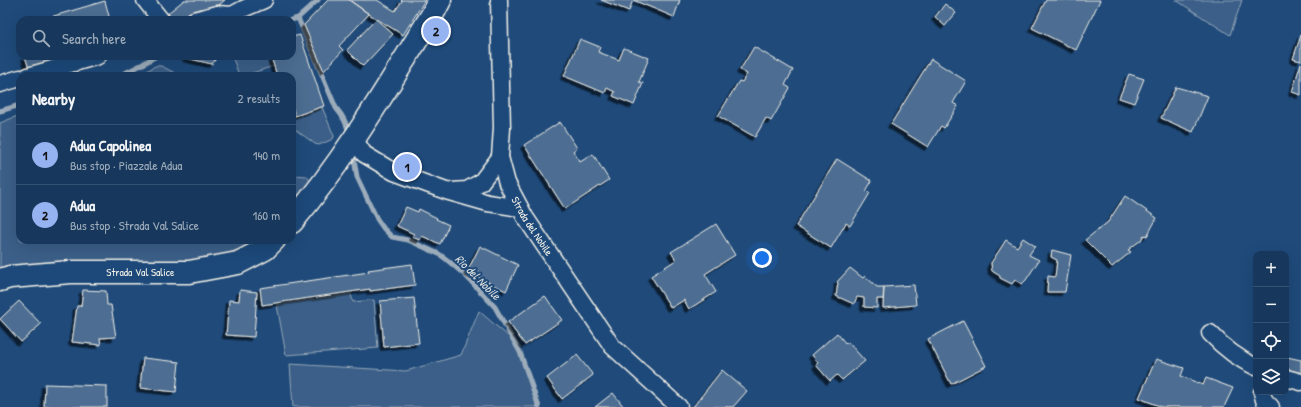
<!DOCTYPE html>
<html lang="en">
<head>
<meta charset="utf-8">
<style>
  :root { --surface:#17385c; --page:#244365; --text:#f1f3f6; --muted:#9eacbb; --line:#365272; --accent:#95b2f1 }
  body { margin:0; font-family:"Patrick Hand",sans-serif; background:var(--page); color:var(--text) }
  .controls { position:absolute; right:12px; bottom:12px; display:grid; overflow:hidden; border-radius:8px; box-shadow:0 4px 16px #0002 }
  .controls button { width:36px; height:36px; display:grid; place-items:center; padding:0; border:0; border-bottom:1px solid var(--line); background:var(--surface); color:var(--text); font:20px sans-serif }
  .you { position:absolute; left:762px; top:258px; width:14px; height:14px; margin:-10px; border:3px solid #fff; border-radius:50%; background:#1a73e8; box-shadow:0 0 0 6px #1a73e833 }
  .badge { display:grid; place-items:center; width:26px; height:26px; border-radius:50%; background:var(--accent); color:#111; font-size:13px; font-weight:700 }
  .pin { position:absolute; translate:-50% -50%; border:2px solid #fff; box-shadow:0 1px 4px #0006 }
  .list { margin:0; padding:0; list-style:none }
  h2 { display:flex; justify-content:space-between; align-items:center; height:52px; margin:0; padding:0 16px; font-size:17px }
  h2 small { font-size:13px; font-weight:400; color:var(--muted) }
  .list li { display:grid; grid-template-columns:26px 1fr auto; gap:12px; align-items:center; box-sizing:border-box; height:60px; padding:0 16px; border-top:1px solid var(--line) }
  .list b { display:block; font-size:15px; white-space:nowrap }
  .list p { margin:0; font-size:13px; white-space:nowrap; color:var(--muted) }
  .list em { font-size:13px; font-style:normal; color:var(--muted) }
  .icon { flex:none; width:22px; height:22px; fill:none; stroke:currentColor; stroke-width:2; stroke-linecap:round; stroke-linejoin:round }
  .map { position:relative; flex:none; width:1301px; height:407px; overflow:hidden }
  .search { position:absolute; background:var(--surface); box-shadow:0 4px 16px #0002; left:16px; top:16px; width:280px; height:44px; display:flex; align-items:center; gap:10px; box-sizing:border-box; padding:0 14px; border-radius:12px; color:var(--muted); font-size:15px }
  .panel { position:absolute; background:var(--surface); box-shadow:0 4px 16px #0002; left:16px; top:72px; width:280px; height:172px; border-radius:12px }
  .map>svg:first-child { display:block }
</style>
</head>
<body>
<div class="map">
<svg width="1301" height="407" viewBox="0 0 1301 407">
  <defs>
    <filter id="shadow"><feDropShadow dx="-3.5" dy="3.5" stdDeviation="0" flood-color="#0009"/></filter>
  </defs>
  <rect width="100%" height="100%" fill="#1f4a7a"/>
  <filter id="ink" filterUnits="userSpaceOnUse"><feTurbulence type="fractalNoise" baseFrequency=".025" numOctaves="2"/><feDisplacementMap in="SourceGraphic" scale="8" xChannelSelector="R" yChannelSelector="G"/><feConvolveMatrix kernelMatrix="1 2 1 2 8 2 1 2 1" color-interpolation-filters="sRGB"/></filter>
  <g filter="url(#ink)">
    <!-- green -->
    <path fill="#3a5f88" stroke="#97a8b8" d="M1176,0H1242L1230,35Z
      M232,56H271L274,66L243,76L239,75Z
      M155,66H161L181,76H139Z
      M292,106L296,116L322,107L334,136L333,139L319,145L315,144L292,127Z
      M20,115V240H255C213,268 155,265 107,267C71,268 36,269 0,271V123Z
      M292,175L307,176L310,181L292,206Z
      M351,294L353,302L374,300L378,348L286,355L277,305Z
      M479,311L516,343L537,407H293L290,364L406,371L461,355Z"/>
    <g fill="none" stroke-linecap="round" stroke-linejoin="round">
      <!-- stream -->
      <path stroke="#9cacbb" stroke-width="5" d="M298,18L336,108C343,116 347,123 349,134
        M291,20L298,18L318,0
        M119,76L143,64L156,56
        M0,111L20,105
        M353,153L357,177L377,219L384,229L392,237L408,240L439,254L446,259L465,275L495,307L520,352L539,407"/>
    </g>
    <!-- building -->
    <path fill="#4d6e92" stroke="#f4f1e8" filter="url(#shadow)" d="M184,0H225L200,20H173L168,13Z
      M328,0H349L369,14L339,46L343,50L324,71L304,25Z
      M349,0H377L395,11L402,1L401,0H425L403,35L369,14Z
      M601,0H633L629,11Z
      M633,0H680L674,17Z
      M1046,0H1100L1076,50L1032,28Z
      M105,1L110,20H40Z
      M945,4L956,13L945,26L935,17Z
      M376,19L393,34L363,66L347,50Z
      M300,35L324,106L295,116L292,106V76H277L271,56H292V37Z
      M1301,35V61L1293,59Z
      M580,39L600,47L598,52L619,60L624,48L649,58L639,82L643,83L634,105L613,96L615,92L607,88L605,93L564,76Z
      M754,47L793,70L785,85L790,88L771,121L766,118L755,137L718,116L739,81L742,82L747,74L740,70Z
      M25,56H85L30,72Z
      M187,56H218L212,64L186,58Z
      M931,59L966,81L953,103L958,106L944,128L941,126L928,147L891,124Z
      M1301,63V95L1292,92Z
      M1129,74L1144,79L1134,103L1119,98Z
      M1176,87L1208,96L1193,132L1161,118Z
      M560,122L577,148L573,151L580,162L593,154L609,180L565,209L524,145Z
      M837,159L872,181L866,191L870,193L850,226L846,223L831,248L796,226Z
      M1125,196L1157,218L1147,236L1144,235L1141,240L1128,250L1131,252L1112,267L1085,240L1108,222Z
      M406,207L418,212L419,209L437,218L436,219L449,225L440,244L422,236L420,240L412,237L414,234L397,226Z
      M716,224L735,255L705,274L716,292L689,309L684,300L671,308L651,276L676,260L671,252Z
      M1023,238L1035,246L1029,255L1039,260L1026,280L1022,284L1015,280L1012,284L1000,278V276L992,271L991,263L1006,240L1017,247Z
      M480,246L518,265L506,291L467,272Z
      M1052,250L1071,255L1065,292H1047L1048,276L1055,277L1057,260L1051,257Z
      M412,264L415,285L370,291V289L262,305L260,288L369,272L368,270Z
      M850,268L863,278L865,276L877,287H884L883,299H877V308L864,307V298L857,297L854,304L836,296L838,283L837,282Z
      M914,285L916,305L883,308L884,287Z
      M83,290L106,291L107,305H111L116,337L100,338L101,345L72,342L77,306H81Z
      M240,290L257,292L254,337L226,335L229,300L239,301Z
      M545,296L562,320L525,345L508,322Z
      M414,298L419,343L384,347L380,301Z
      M19,301L41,324L21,342L0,319Z
      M963,321L986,366L951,384L928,339Z
      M837,333L846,344L848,342L865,361L842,380L837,375L830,381L816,365L818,363L812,355Z
      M577,355L593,375L562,399L547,378Z
      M1287,357L1301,360V379L1286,376Z
      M143,358L179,362L176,392L140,388Z
      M1156,359L1184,368L1181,376L1203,385L1206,378L1233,388L1224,407H1162L1139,398Z
      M722,370L747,391L733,407H693Z
      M45,384L107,386V407H44Z
      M613,393L624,407H595Z"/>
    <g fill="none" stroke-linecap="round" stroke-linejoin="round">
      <!-- street casing -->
      <g stroke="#f4f1e8" stroke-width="19">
        <g id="street">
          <path d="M145,0L161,20"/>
          <path id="s1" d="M499,0L502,128L500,157L507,183L525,217L612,346L679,407"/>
          <path d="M194,20L217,14L232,15L243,9L264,0"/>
          <path d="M28,76L98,56"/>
          <path d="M0,84L20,78"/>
          <path d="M355,140L364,154L394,172L446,191L488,203L520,208"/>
          <path d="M452,191L467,190L481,182L500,157"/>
          <path d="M1210,333C1223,347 1238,359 1256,367"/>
          <path d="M1286,378L1301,382"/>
          <path d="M1262,392L1264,400L1271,407"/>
        </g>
      </g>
      <!-- secondary casing -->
      <g stroke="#f4f1e8" stroke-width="25">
        <g id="secondary">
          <path d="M292,222C346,158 388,86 432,15L440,0"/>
          <path id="s2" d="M0,280L10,277L71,272H189L238,263L265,249L274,240"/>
        </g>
      </g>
      <!-- street -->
      <use href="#street" stroke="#1f4a7a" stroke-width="16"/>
      <!-- secondary -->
      <use href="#secondary" stroke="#1f4a7a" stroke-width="22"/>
    </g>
  </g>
  <g text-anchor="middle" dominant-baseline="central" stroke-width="4" stroke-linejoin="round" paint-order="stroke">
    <!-- street labels -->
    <g font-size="11" fill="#f4f1e8" stroke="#1f4a7a">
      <text stroke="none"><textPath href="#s1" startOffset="234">Strada del Nobile</textPath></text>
      <text stroke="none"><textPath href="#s2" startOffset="141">Strada Val Salice</textPath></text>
    </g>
    <!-- water labels -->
    <g font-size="12" font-style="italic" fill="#dee0dd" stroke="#1f4a7a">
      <text transform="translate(478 277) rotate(45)">Rio del Nobile</text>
    </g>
  </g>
</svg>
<div class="controls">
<button>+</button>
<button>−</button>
<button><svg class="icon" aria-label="locate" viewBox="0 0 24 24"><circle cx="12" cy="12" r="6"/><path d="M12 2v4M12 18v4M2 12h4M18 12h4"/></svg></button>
<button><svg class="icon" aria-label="layers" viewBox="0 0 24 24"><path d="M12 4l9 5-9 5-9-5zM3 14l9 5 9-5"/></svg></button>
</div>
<div class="you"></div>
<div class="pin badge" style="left:407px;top:167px">1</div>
<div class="pin badge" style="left:436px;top:31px">2</div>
<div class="search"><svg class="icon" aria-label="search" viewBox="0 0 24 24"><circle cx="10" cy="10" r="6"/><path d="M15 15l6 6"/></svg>Search here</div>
<section class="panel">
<h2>Nearby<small>2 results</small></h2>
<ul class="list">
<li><span class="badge">1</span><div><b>Adua Capolinea</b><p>Bus stop · Piazzale Adua</p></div><em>140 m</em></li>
<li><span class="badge">2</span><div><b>Adua</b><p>Bus stop · Strada Val Salice</p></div><em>160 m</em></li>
</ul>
</section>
</div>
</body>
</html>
